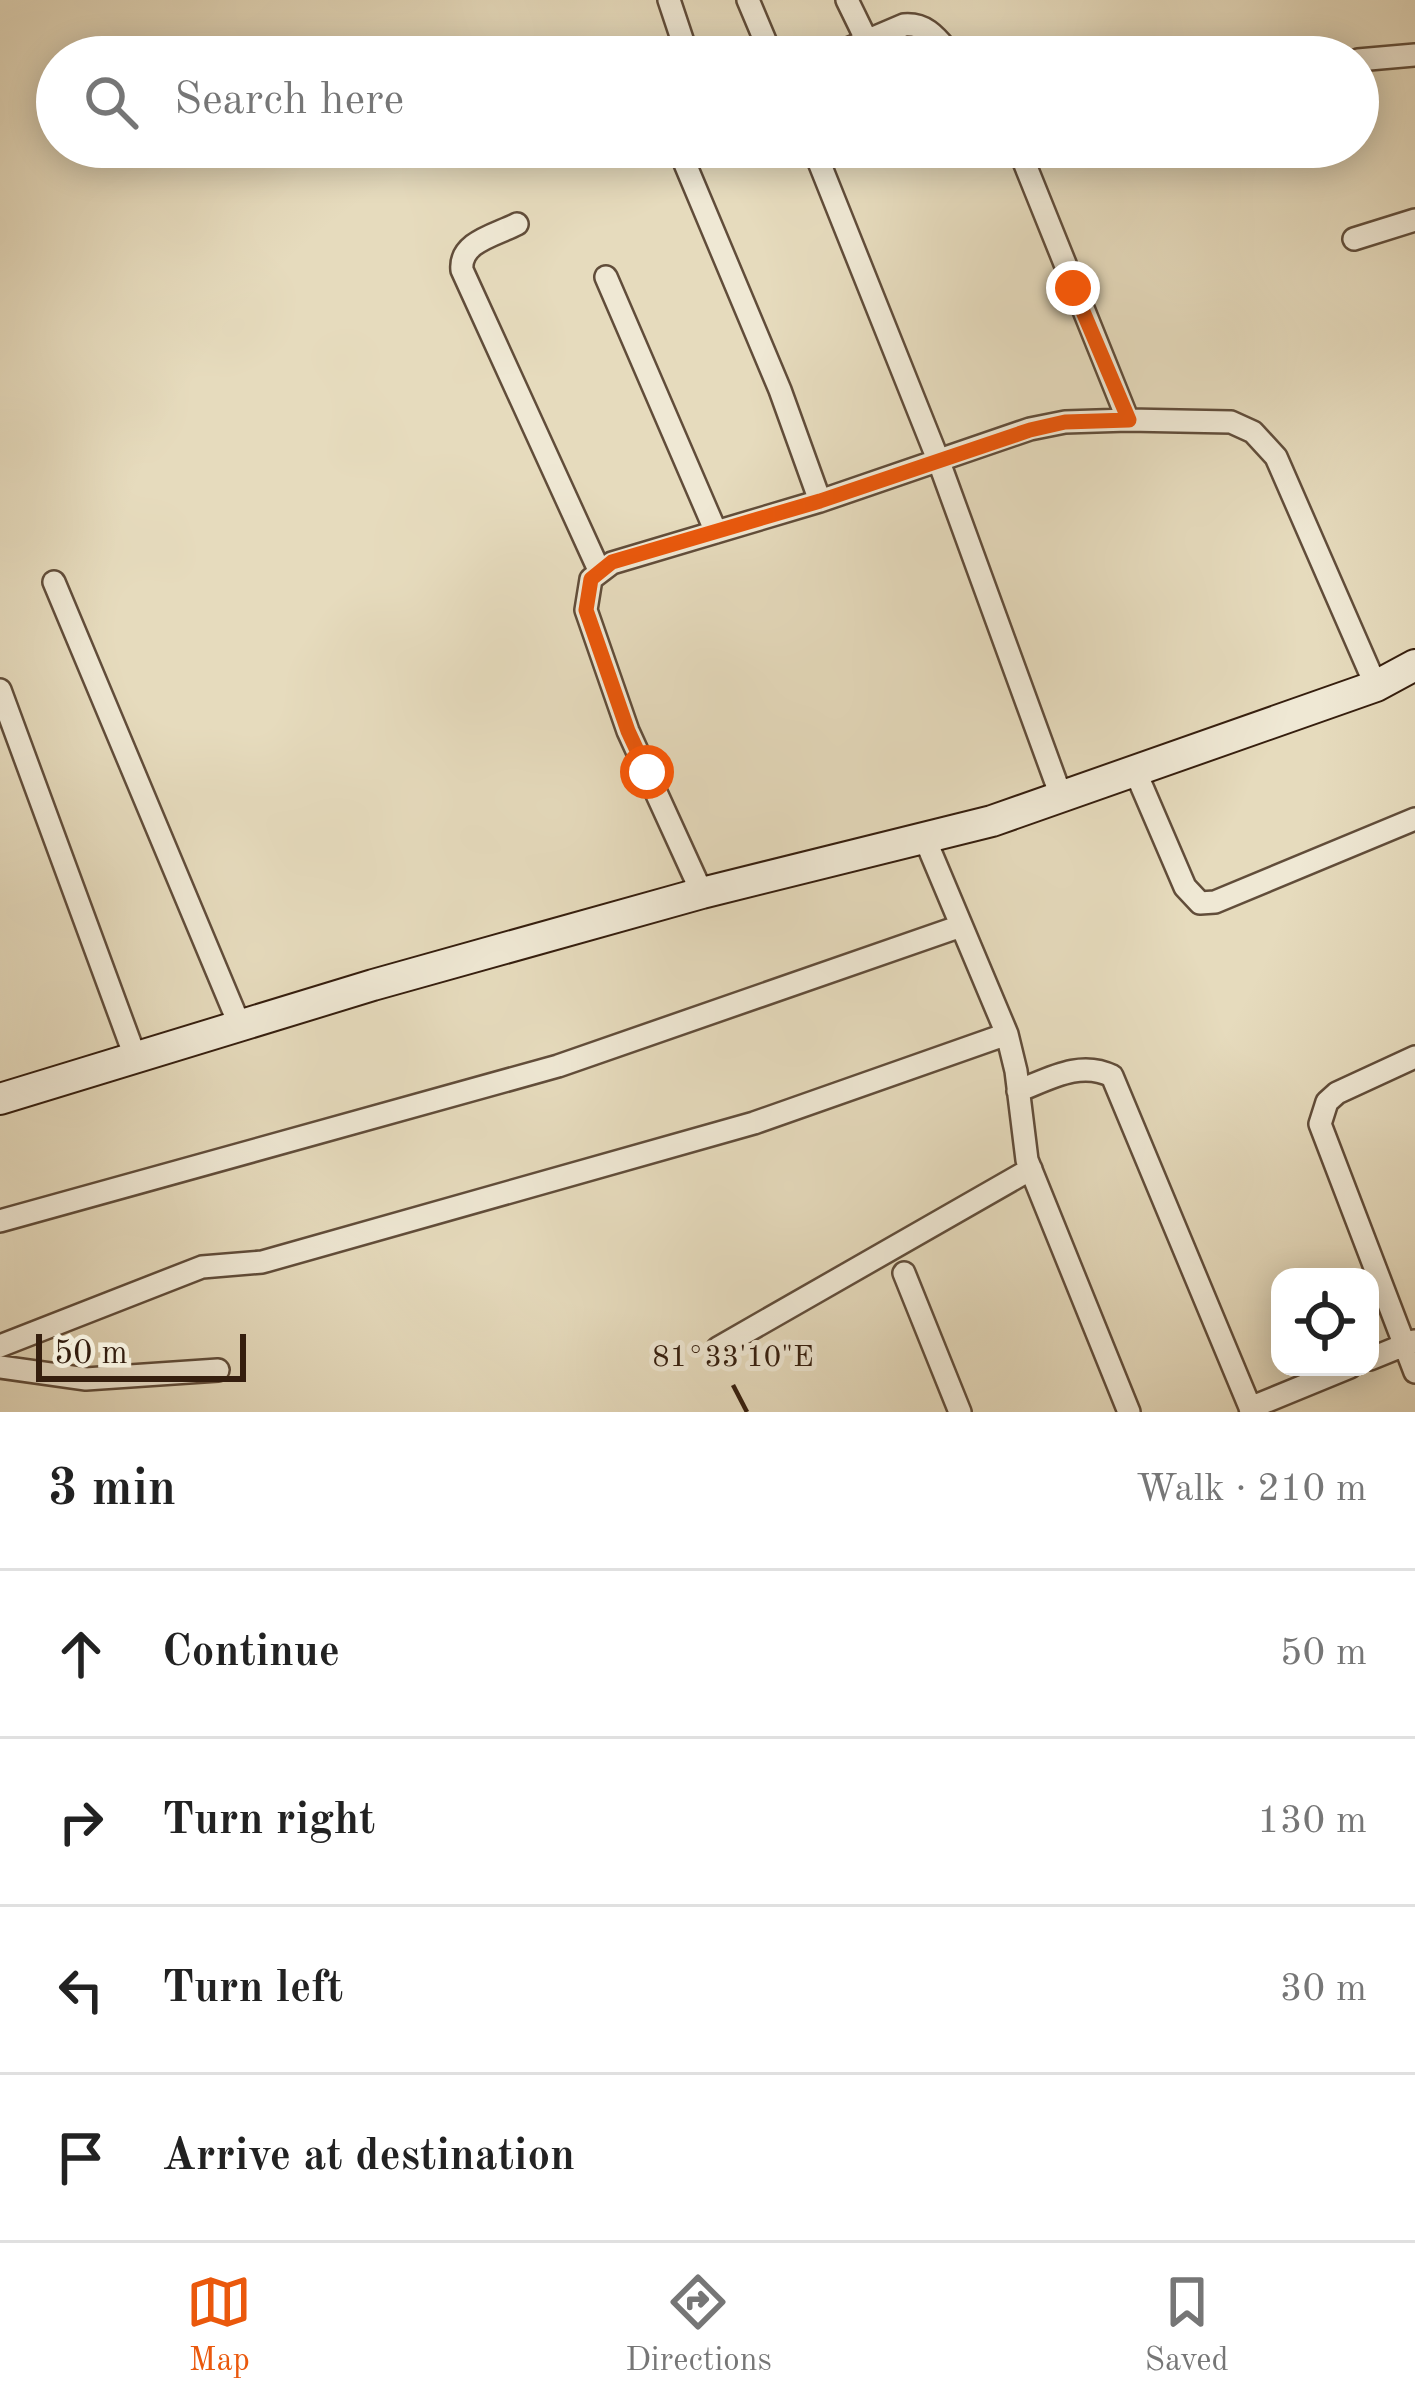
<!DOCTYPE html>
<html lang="en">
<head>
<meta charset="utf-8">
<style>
  :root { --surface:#fff; --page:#f6f6f6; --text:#222; --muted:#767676; --line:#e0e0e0; --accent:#ea580c }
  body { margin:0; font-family:"Old Standard TT",serif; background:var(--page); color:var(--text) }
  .controls { position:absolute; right:36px; bottom:36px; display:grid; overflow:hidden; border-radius:24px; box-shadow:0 6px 30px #0003 }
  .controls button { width:108px; height:108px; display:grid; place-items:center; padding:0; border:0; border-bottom:3px solid var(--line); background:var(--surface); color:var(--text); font:60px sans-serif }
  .scale { position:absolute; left:36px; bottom:30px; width:210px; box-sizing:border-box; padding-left:12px; border:6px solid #351e0e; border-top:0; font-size:33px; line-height:42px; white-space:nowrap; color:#351e0e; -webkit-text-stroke:9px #efe8d4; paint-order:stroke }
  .stop { position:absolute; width:36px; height:36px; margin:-27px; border:9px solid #ea580c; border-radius:50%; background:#fff }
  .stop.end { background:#ea580c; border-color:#fff; box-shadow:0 3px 12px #0008 }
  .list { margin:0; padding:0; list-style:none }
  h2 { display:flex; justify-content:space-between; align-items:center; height:156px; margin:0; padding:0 48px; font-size:51px }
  h2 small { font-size:39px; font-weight:400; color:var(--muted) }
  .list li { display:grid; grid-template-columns:78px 1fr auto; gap:36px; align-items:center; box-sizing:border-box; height:168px; padding:0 48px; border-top:3px solid var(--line) }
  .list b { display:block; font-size:45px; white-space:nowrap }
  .list em { font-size:39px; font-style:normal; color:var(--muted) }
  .icon { flex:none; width:66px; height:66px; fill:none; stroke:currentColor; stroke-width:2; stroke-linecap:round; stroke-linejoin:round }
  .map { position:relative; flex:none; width:1415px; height:1412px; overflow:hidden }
  .search { position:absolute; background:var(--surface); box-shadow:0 6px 30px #0003; left:36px; right:36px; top:36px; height:132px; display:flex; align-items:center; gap:30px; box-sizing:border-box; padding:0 42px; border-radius:66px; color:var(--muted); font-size:45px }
  .sheet { height:828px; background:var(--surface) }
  nav { display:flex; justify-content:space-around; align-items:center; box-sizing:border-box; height:168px; border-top:3px solid var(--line); background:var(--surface); font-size:33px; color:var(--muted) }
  nav a { display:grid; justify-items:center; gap:6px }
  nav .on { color:var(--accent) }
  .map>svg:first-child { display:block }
</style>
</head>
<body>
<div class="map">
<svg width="1415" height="1412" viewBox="0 0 1415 1412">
  <rect width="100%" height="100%" fill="#e6dbbd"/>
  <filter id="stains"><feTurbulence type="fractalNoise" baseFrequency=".00167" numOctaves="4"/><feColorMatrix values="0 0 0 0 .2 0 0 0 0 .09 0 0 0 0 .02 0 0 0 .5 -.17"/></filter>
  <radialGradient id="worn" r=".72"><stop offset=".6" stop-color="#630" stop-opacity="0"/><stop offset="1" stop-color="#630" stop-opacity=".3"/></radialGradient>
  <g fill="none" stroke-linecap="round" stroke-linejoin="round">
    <!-- minor casing -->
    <g stroke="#614d3a" stroke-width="26">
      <path id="minor" d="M669,0L688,57
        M748,0L772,57
        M847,0L867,41
        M829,57L904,25C928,23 938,40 953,57
        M1358,60L1415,55
        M678,147L780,390L820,501
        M813,147L939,462L1061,796
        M1018,147L1128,420
        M517,224C496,235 459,242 462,270L599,570
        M1354,239L1415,220
        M606,277L716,532
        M54,582L240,1026
        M0,690L136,1059
        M1136,773L1185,887L1200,903L1215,902L1415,819
        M925,839L1007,1034L1016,1071L1027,1160L1129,1412
        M702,893L628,731L586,610L591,579L612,563L820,501L1030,429L1065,422L1128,420L1231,422L1253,432L1276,457L1376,686
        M1415,1057L1337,1093L1327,1102L1320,1124L1415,1372
        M1018,1091C1049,1079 1080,1060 1112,1076L1252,1412
        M0,1221L558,1066L961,926
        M904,1273L960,1412
        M0,1346L202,1267L262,1262L754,1123L1007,1034
        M718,1348L1031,1169
        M1370,1359L1414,1341
        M0,1367L86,1379L218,1370
        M1250,1408L1350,1367"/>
    </g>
    <!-- secondary casing -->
    <g stroke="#351e0e" stroke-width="34">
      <path id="secondary" d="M0,1099L373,985L702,893L992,821L1376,686L1415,665"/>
    </g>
    <!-- minor -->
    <use href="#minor" stroke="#efe8d4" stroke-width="21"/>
    <!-- secondary -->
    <use href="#secondary" stroke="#efe8d4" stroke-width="30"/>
  </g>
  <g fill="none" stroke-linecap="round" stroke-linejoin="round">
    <!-- route -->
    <path stroke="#ea580c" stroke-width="15" d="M647,772L628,731L586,610L591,579L612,562L820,501L1030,430L1065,422L1129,420L1073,288"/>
  </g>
  <!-- ticks -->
  <path fill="none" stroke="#351e0e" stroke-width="4.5" d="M733,1385L747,1412"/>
  <g font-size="30" text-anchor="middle" fill="#351e0e" stroke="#efe8d4" stroke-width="10" stroke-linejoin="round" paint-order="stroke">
    <text x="733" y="1366">81°33'10"E</text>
  </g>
  <rect width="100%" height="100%" filter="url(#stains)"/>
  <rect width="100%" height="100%" fill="url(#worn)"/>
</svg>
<div class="controls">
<button><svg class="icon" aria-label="locate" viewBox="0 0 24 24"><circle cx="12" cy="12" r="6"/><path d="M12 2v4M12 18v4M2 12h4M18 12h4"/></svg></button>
</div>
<div class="scale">50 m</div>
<div class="stop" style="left:647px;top:772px"></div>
<div class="stop end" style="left:1073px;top:288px"></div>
<div class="search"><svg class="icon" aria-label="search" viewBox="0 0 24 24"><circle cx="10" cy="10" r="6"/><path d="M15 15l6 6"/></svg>Search here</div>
</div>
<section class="sheet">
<h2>3 min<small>Walk · 210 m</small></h2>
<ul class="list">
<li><svg class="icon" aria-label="ahead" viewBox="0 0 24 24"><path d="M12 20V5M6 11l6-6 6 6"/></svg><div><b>Continue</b></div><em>50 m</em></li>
<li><svg class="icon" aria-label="right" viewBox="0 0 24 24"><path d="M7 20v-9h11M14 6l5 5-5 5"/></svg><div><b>Turn right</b></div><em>130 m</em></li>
<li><svg class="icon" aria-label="left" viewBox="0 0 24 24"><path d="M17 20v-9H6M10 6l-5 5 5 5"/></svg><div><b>Turn left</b></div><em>30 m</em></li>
<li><svg class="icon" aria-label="arrive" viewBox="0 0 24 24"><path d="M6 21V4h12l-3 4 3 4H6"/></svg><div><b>Arrive at destination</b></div></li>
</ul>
</section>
<nav>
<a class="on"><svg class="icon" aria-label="map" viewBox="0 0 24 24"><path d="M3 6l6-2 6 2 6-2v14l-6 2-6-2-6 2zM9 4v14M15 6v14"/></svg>Map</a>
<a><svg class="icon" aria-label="directions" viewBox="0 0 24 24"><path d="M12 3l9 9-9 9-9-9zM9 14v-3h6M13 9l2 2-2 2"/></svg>Directions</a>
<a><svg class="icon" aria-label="saved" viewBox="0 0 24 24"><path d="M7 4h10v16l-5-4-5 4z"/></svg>Saved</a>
</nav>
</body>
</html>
